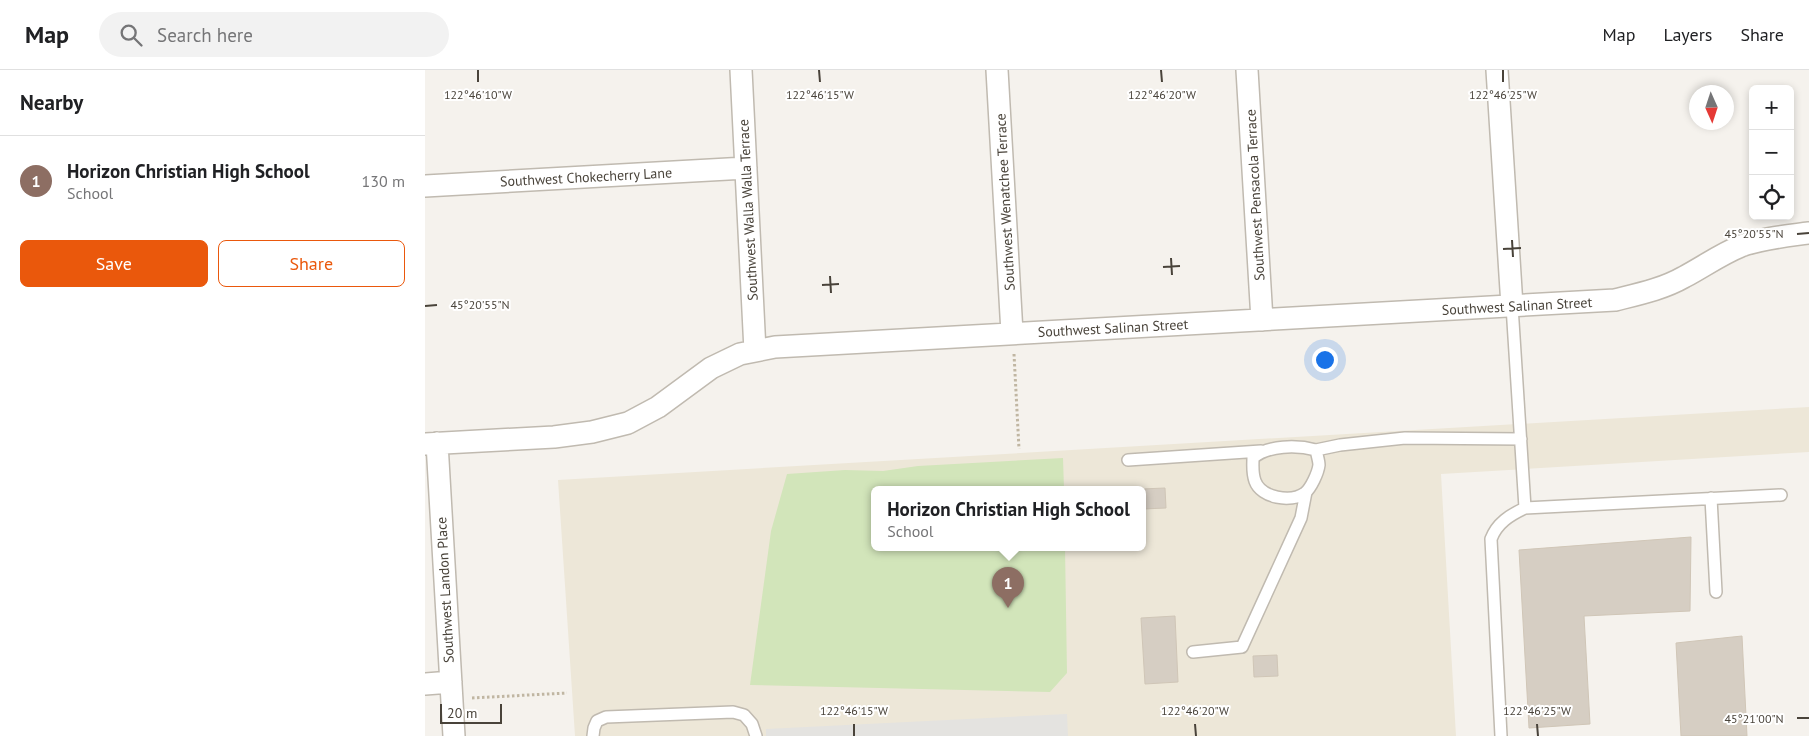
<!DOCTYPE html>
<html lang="en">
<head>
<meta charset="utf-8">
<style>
  :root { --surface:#fff; --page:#f2f2f2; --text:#202124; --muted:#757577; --line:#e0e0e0; --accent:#ea580c }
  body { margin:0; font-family:"PT Sans",sans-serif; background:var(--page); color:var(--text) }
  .controls { position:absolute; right:15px; top:15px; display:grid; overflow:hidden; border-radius:8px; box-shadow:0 2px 8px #0003 }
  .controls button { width:45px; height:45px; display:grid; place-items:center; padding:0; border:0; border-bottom:1px solid var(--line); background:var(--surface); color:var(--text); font:25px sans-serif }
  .compass { position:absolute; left:1264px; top:15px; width:45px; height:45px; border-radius:50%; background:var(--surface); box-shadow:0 2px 8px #0003; rotate:177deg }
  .scale { position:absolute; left:15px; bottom:12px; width:62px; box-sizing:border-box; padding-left:5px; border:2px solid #49433a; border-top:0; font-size:14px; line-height:18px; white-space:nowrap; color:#49433a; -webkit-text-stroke:4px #fff; paint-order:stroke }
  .you { position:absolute; left:899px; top:289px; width:18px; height:18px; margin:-12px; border:4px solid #fff; border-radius:50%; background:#1a73e8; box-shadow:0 0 0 8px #1a73e833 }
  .badge { display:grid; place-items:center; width:32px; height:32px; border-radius:50%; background:var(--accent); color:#fff; font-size:16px; font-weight:700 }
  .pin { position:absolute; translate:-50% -41px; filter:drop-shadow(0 1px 2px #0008) }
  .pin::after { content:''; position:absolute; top:26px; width:18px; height:15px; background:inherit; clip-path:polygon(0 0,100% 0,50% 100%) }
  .popup { position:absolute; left:446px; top:416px; width:275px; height:65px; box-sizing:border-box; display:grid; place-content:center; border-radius:8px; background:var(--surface); filter:drop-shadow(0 1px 4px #0005); font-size:16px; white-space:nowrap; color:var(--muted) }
  .popup b { font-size:19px; color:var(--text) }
  .popup::after { content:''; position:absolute; left:50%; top:100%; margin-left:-10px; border:10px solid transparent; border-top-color:var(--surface) }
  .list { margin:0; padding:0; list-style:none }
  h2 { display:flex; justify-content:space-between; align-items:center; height:65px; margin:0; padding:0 20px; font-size:21px }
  h2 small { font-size:16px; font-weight:400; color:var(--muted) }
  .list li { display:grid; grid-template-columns:32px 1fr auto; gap:15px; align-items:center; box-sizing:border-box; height:90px; padding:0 20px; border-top:1px solid var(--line) }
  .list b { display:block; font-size:19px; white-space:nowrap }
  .list p { margin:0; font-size:16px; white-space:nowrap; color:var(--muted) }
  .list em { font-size:16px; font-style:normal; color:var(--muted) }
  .actions { display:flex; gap:10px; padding:15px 20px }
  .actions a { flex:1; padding:11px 0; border:1px solid var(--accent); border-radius:8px; text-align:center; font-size:18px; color:var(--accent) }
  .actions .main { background:var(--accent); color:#fff }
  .icon { flex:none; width:28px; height:28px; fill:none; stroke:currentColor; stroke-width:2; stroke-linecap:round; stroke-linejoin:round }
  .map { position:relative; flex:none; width:1384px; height:666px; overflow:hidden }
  header { display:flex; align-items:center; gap:30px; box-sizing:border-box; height:70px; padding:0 25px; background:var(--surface); border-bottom:1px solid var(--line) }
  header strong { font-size:24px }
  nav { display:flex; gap:28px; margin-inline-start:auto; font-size:18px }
  .search { width:350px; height:45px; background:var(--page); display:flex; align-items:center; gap:12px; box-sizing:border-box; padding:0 18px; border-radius:28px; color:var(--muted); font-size:19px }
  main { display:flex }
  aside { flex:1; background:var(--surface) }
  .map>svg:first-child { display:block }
</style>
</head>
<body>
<header>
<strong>Map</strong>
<div class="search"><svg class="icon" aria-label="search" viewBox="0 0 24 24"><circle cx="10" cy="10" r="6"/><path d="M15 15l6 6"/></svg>Search here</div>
<nav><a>Map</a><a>Layers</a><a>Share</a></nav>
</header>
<main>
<aside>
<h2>Nearby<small></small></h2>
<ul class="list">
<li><span class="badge" style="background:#8d6e63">1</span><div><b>Horizon Christian High School</b><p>School</p></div><em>130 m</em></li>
</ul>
<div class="actions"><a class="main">Save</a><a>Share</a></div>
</aside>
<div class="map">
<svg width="1384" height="666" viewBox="0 0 1384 666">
  <rect width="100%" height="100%" fill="#f5f2ed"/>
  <!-- education -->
  <path fill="#ede7d8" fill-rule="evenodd" d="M1384,337V382L1016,404L1031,666H150L133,410ZM449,419H717V477H449Z"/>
  <!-- green -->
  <path fill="#d2e5ba" d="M638,388L639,419H449V477H640L642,603L625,622L325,615L346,461L362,404L420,400L458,401L493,396Z"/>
  <!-- parking -->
  <path fill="#e4e3e0" d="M642,644L643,666H341V659Z"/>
  <!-- building -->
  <path fill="#d6cec3" stroke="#d0c6b7" d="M740,418L741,438L718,439L717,419Z
    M1266,467L1265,541L1159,546L1165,654L1104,658L1094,480Z
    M750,546L753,612L720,614L716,548Z
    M1317,566L1322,666H1256L1251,573Z
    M852,585L853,606L829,607L828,586Z"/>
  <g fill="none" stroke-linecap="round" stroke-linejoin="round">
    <!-- lane casing -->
    <g stroke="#c0bab0" stroke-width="14">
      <path id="lane" d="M1087,236L1100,438
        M891,380C872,375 843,375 828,388C828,396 827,403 830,411C836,428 866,433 880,423C886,418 893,403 894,395C894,391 892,385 891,380L915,375L980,368L1096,369
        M703,390L836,381
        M1286,428L1291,522
        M768,582L817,577L876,448L881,422
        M168,666L169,658L172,651L181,647L308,642L319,645L327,654L331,666
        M1076,666L1066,469C1072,453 1085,445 1100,438L1356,425"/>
    </g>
    <!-- street casing -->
    <g stroke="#c0bab0" stroke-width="24">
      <path id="street" d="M316,0L330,281
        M572,0L587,263
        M822,0L837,250
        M1072,0L1087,236
        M0,116L321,98
        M12,373L29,666
        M0,374L129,367L167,362L203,353L233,337L286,298L315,284L350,277L1190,230C1214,224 1238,219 1259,207C1278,197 1296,184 1316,176C1338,168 1362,166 1384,163
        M0,614L26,612"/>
    </g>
    <!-- path -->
    <path stroke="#c0b6a2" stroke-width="3" stroke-dasharray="2.5 2.5" stroke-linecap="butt" d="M589,284L594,379
      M47,628L142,623"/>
    <!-- lane -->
    <use href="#lane" stroke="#fff" stroke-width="11"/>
    <!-- street -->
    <use href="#street" stroke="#fff" stroke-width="21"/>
  </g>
  <!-- ticks -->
  <path fill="none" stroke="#49433a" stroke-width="2" d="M53,0V12M394,0L395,12M736,0L737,12M1078,0V12M1372,164L1384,163M1087,170L1088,187M1078,179L1096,178M746,188L747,205M738,197L755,196M405,206L406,223M397,215L414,214M0,236L12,235M1372,648H1384M429,654V666M770,654L771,666M1112,654L1113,666"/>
  <g text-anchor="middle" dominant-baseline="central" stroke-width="4" stroke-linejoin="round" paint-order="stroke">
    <!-- street labels -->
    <g font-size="14" fill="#49433a" stroke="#fff">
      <text transform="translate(161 107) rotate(-3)">Southwest Chokecherry Lane</text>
      <text transform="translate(830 125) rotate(-93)">Southwest Pensacola Terrace</text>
      <text transform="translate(580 132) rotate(-93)">Southwest Wenatchee Terrace</text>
      <text transform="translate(323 140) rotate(-93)">Southwest Walla Walla Terrace</text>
      <text transform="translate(1092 236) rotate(-3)">Southwest Salinan Street</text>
      <text transform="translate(688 258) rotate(-3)">Southwest Salinan Street</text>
      <text transform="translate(20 520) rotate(-93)">Southwest Landon Place</text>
    </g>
  </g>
  <g font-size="12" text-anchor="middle" fill="#49433a" stroke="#fff" stroke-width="4" stroke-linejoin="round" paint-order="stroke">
    <text x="53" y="29">122°46'10"W</text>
    <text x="395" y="29">122°46'15"W</text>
    <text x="737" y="29">122°46'20"W</text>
    <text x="1078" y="29">122°46'25"W</text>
    <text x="1329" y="168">45°20'55"N</text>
    <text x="55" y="239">45°20'55"N</text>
    <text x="429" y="645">122°46'15"W</text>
    <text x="770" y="645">122°46'20"W</text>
    <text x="1112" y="645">122°46'25"W</text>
    <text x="1329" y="653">45°21'00"N</text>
  </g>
</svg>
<div class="controls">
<button>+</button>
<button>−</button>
<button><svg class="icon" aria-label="locate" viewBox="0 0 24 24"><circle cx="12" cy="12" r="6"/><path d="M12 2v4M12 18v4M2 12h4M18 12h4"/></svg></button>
</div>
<svg class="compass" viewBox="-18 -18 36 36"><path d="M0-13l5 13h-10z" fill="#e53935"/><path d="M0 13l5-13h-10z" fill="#757577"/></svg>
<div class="scale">20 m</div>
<div class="you"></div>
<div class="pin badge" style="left:583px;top:538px;background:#8d6e63">1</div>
<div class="popup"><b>Horizon Christian High School</b>School</div>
</div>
</main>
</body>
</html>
